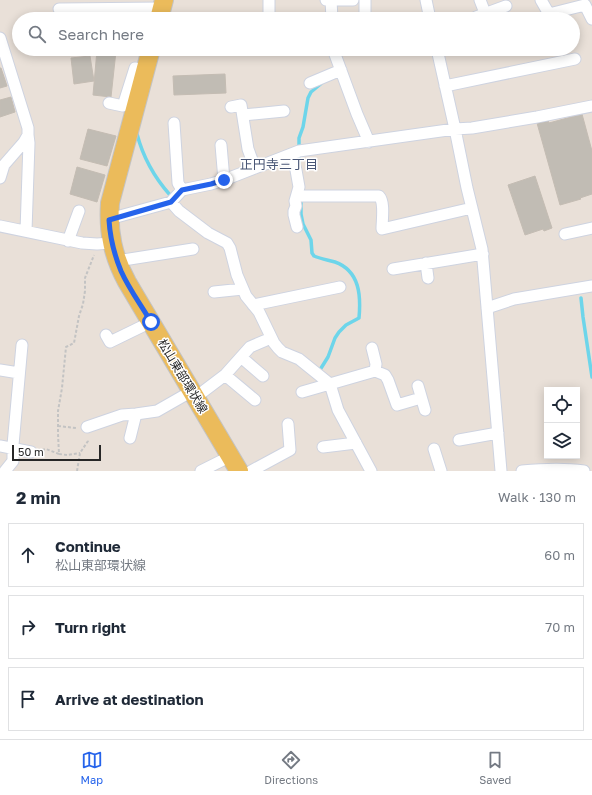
<!DOCTYPE html>
<html lang="en">
<head>
<meta charset="utf-8">
<style>
  :root { --surface:#fff; --page:#f6f6f7; --text:#1f2937; --muted:#747a83; --line:#e0e1e3; --accent:#2563eb }
  body { margin:0; font-family:"Golos Text","Noto Sans JP",sans-serif; background:var(--page); color:var(--text) }
  .controls { position:absolute; right:12px; bottom:12px; display:grid; overflow:hidden; border-radius:0px; box-shadow:0 2px 10px #0003 }
  .controls button { width:36px; height:36px; display:grid; place-items:center; padding:0; border:0; border-bottom:1px solid var(--line); background:var(--surface); color:var(--text); font:20px sans-serif }
  .scale { position:absolute; left:12px; bottom:10px; width:89px; box-sizing:border-box; padding-left:4px; border:2px solid #272727; border-top:0; font-size:11px; line-height:14px; white-space:nowrap; color:#272727; -webkit-text-stroke:3px #fff; paint-order:stroke }
  .stop { position:absolute; width:12px; height:12px; margin:-9px; border:3px solid #2563eb; border-radius:50%; background:#fff }
  .stop.end { background:#2563eb; border-color:#fff; box-shadow:0 1px 4px #0008 }
  .list { margin:0; padding:0; list-style:none }
  h2 { display:flex; justify-content:space-between; align-items:center; height:52px; margin:0; padding:0 16px; font-size:17px }
  h2 small { font-size:13px; font-weight:400; color:var(--muted) }
  .list li { display:grid; grid-template-columns:26px 1fr auto; gap:12px; align-items:center; box-sizing:border-box; height:64px; margin:0 8px 8px; padding:0 8px; border:1px solid var(--line); border-radius:0px }
  .list b { display:block; font-size:15px; white-space:nowrap }
  .list p { margin:0; font-size:13px; white-space:nowrap; color:var(--muted) }
  .list em { font-size:13px; font-style:normal; color:var(--muted) }
  .icon { flex:none; width:22px; height:22px; fill:none; stroke:currentColor; stroke-width:2; stroke-linecap:round; stroke-linejoin:round }
  .map { position:relative; flex:none; width:592px; height:471px; overflow:hidden }
  .search { position:absolute; background:var(--surface); box-shadow:0 2px 10px #0003; left:12px; right:12px; top:12px; height:44px; display:flex; align-items:center; gap:10px; box-sizing:border-box; padding:0 14px; border-radius:22px; color:var(--muted); font-size:15px }
  .sheet { height:268px; background:var(--surface) }
  nav { display:flex; justify-content:space-around; align-items:center; box-sizing:border-box; height:56px; border-top:1px solid var(--line); background:var(--surface); font-size:11px; color:var(--muted) }
  nav a { display:grid; justify-items:center; gap:2px }
  nav .on { color:var(--accent) }
  .map>svg:first-child { display:block }
</style>
</head>
<body>
<div class="map">
<svg width="592" height="471" viewBox="0 0 592 471">
  <rect width="100%" height="100%" fill="#e9e0d8"/>
  <g fill="none" stroke-linecap="round" stroke-linejoin="round">
    <!-- stream -->
    <path stroke="#6dd5ea" stroke-width="3.5" d="M137,134C143,157 154,177 170,195
      M299,165V138L303,127L308,98L311,92L323,82
      M301,197V214L303,224L311,240L312,253L314,256C321,259 328,260 335,262C360,271 361,296 359,318L346,325L339,332L335,338L328,357L318,373
      M581,298L583,317L592,377"/>
  </g>
  <!-- building -->
  <path fill="#c1bcb4" stroke="#c4bcb3" d="M97,50L116,51L111,97L93,95Z
    M90,56L94,81L74,84L71,58Z
    M0,68H1L7,86L0,88Z
    M225,74L226,93L174,95L173,76Z
    M11,97L15,112L0,117V100Z
    M582,114L592,151V194L580,198L581,199L560,205L537,123L548,120L549,123Z
    M88,129L116,136L107,166L80,159Z
    M77,167L105,175L97,202L70,194Z
    M535,176L552,228L544,231L543,229L525,235L508,185Z"/>
  <g fill="none" stroke-linecap="round" stroke-linejoin="round">
    <!-- street casing -->
    <g stroke="#ced3e0" stroke-width="13">
      <path id="street" d="M269,0V19
        M326,0H353
        M331,0L332,19
        M426,0L430,19
        M480,0L485,13
        M541,0L549,14L585,5L592,19
        M59,9L162,8
        M476,17L506,6
        M365,19V0
        M0,38L28,128V135L24,142L4,165L0,178
        M333,49L357,114L369,142
        M437,49L455,129L467,188L482,249L501,471
        M310,83L341,70
        M445,86L575,59
        M109,103L123,106L135,68L145,70
        M231,107L241,105L248,149L255,168
        M243,115L284,111
        M174,123L178,183L182,190
        M221,145L224,180
        M291,154L296,170L299,187L295,201L296,206L294,211V215L297,227
        M297,196H379C385,202 382,220 382,229L472,208
        M171,202L179,211L208,233L227,243L230,248L237,275L246,296L259,312L274,343L278,348L282,352L299,359L330,384L338,410L371,471
        M109,219L171,202L182,190L211,184L224,180L299,151L455,129L472,128L537,117L592,106
        M0,226L82,243L97,244L112,243
        M26,231L29,143L28,135
        M565,234L592,228
        M68,241L79,211
        M117,261L193,249
        M426,263L428,278
        M393,269L483,254
        M214,292L243,289
        M253,305L340,287
        M487,308L514,299L592,286
        M106,335L110,342L151,322
        M372,348L376,364L375,371
        M241,357L263,376
        M0,370L19,373
        M225,375L255,400
        M418,386L425,410
        M302,392L375,371L385,375L388,380L397,405L421,398
        M196,397L225,375L250,347L271,338
        M87,427L122,415L136,414L157,411L192,391
        M130,438L136,414
        M459,440L498,433
        M0,446L31,452
        M323,447L356,443
        M434,449L441,471
        M5,471L13,461V445L22,345
        M201,471L231,456
        M251,471L290,450L288,424
        M522,471C543,469 563,468 584,471"/>
    </g>
    <!-- primary casing -->
    <g stroke="#c3c3c3" stroke-width="20">
      <path id="primary" d="M159,19L164,0
        M151,49L110,203C108,233 113,256 127,282L239,471"/>
    </g>
    <!-- path -->
    <path stroke="#c3c3c3" stroke-width="2" stroke-dasharray="3 2" stroke-linecap="butt" d="M58,426L76,428
      M42,450L46,449L59,454L58,434V411L62,388L66,347L74,343L79,316L83,304L85,291V278L94,255
      M59,454L67,455L80,453
      M77,471L80,453L88,441V439"/>
    <!-- street -->
    <use href="#street" stroke="#fff" stroke-width="11"/>
    <!-- primary -->
    <use href="#primary" stroke="#ebbb5b" stroke-width="18"/>
  </g>
  <g fill="none" stroke-linecap="round" stroke-linejoin="round">
    <!-- route -->
    <path stroke="#2563eb" stroke-width="5" d="M151,322C141,305 129,289 121,271C114,254 110,237 109,220L171,202L182,190L211,184L224,180"/>
  </g>
  <g text-anchor="middle" dominant-baseline="central" stroke-width="3" stroke-linejoin="round" paint-order="stroke">
    <!-- street labels -->
    <g font-size="12" fill="#272727" stroke="#fff">
      <text transform="translate(183 376) rotate(59)">松山東部環状線</text>
    </g>
    <!-- neighbourhood labels -->
    <g font-size="13" fill="#495675" stroke="#fff">
      <text x="279" y="164">正円寺三丁目</text>
    </g>
  </g>
</svg>
<div class="controls">
<button><svg class="icon" aria-label="locate" viewBox="0 0 24 24"><circle cx="12" cy="12" r="6"/><path d="M12 2v4M12 18v4M2 12h4M18 12h4"/></svg></button>
<button><svg class="icon" aria-label="layers" viewBox="0 0 24 24"><path d="M12 4l9 5-9 5-9-5zM3 14l9 5 9-5"/></svg></button>
</div>
<div class="scale">50 m</div>
<div class="stop" style="left:151px;top:322px"></div>
<div class="stop end" style="left:224px;top:180px"></div>
<div class="search"><svg class="icon" aria-label="search" viewBox="0 0 24 24"><circle cx="10" cy="10" r="6"/><path d="M15 15l6 6"/></svg>Search here</div>
</div>
<section class="sheet">
<h2>2 min<small>Walk · 130 m</small></h2>
<ul class="list">
<li><svg class="icon" aria-label="ahead" viewBox="0 0 24 24"><path d="M12 20V5M6 11l6-6 6 6"/></svg><div><b>Continue</b><p>松山東部環状線</p></div><em>60 m</em></li>
<li><svg class="icon" aria-label="right" viewBox="0 0 24 24"><path d="M7 20v-9h11M14 6l5 5-5 5"/></svg><div><b>Turn right</b></div><em>70 m</em></li>
<li><svg class="icon" aria-label="arrive" viewBox="0 0 24 24"><path d="M6 21V4h12l-3 4 3 4H6"/></svg><div><b>Arrive at destination</b></div></li>
</ul>
</section>
<nav>
<a class="on"><svg class="icon" aria-label="map" viewBox="0 0 24 24"><path d="M3 6l6-2 6 2 6-2v14l-6 2-6-2-6 2zM9 4v14M15 6v14"/></svg>Map</a>
<a><svg class="icon" aria-label="directions" viewBox="0 0 24 24"><path d="M12 3l9 9-9 9-9-9zM9 14v-3h6M13 9l2 2-2 2"/></svg>Directions</a>
<a><svg class="icon" aria-label="saved" viewBox="0 0 24 24"><path d="M7 4h10v16l-5-4-5 4z"/></svg>Saved</a>
</nav>
</body>
</html>
